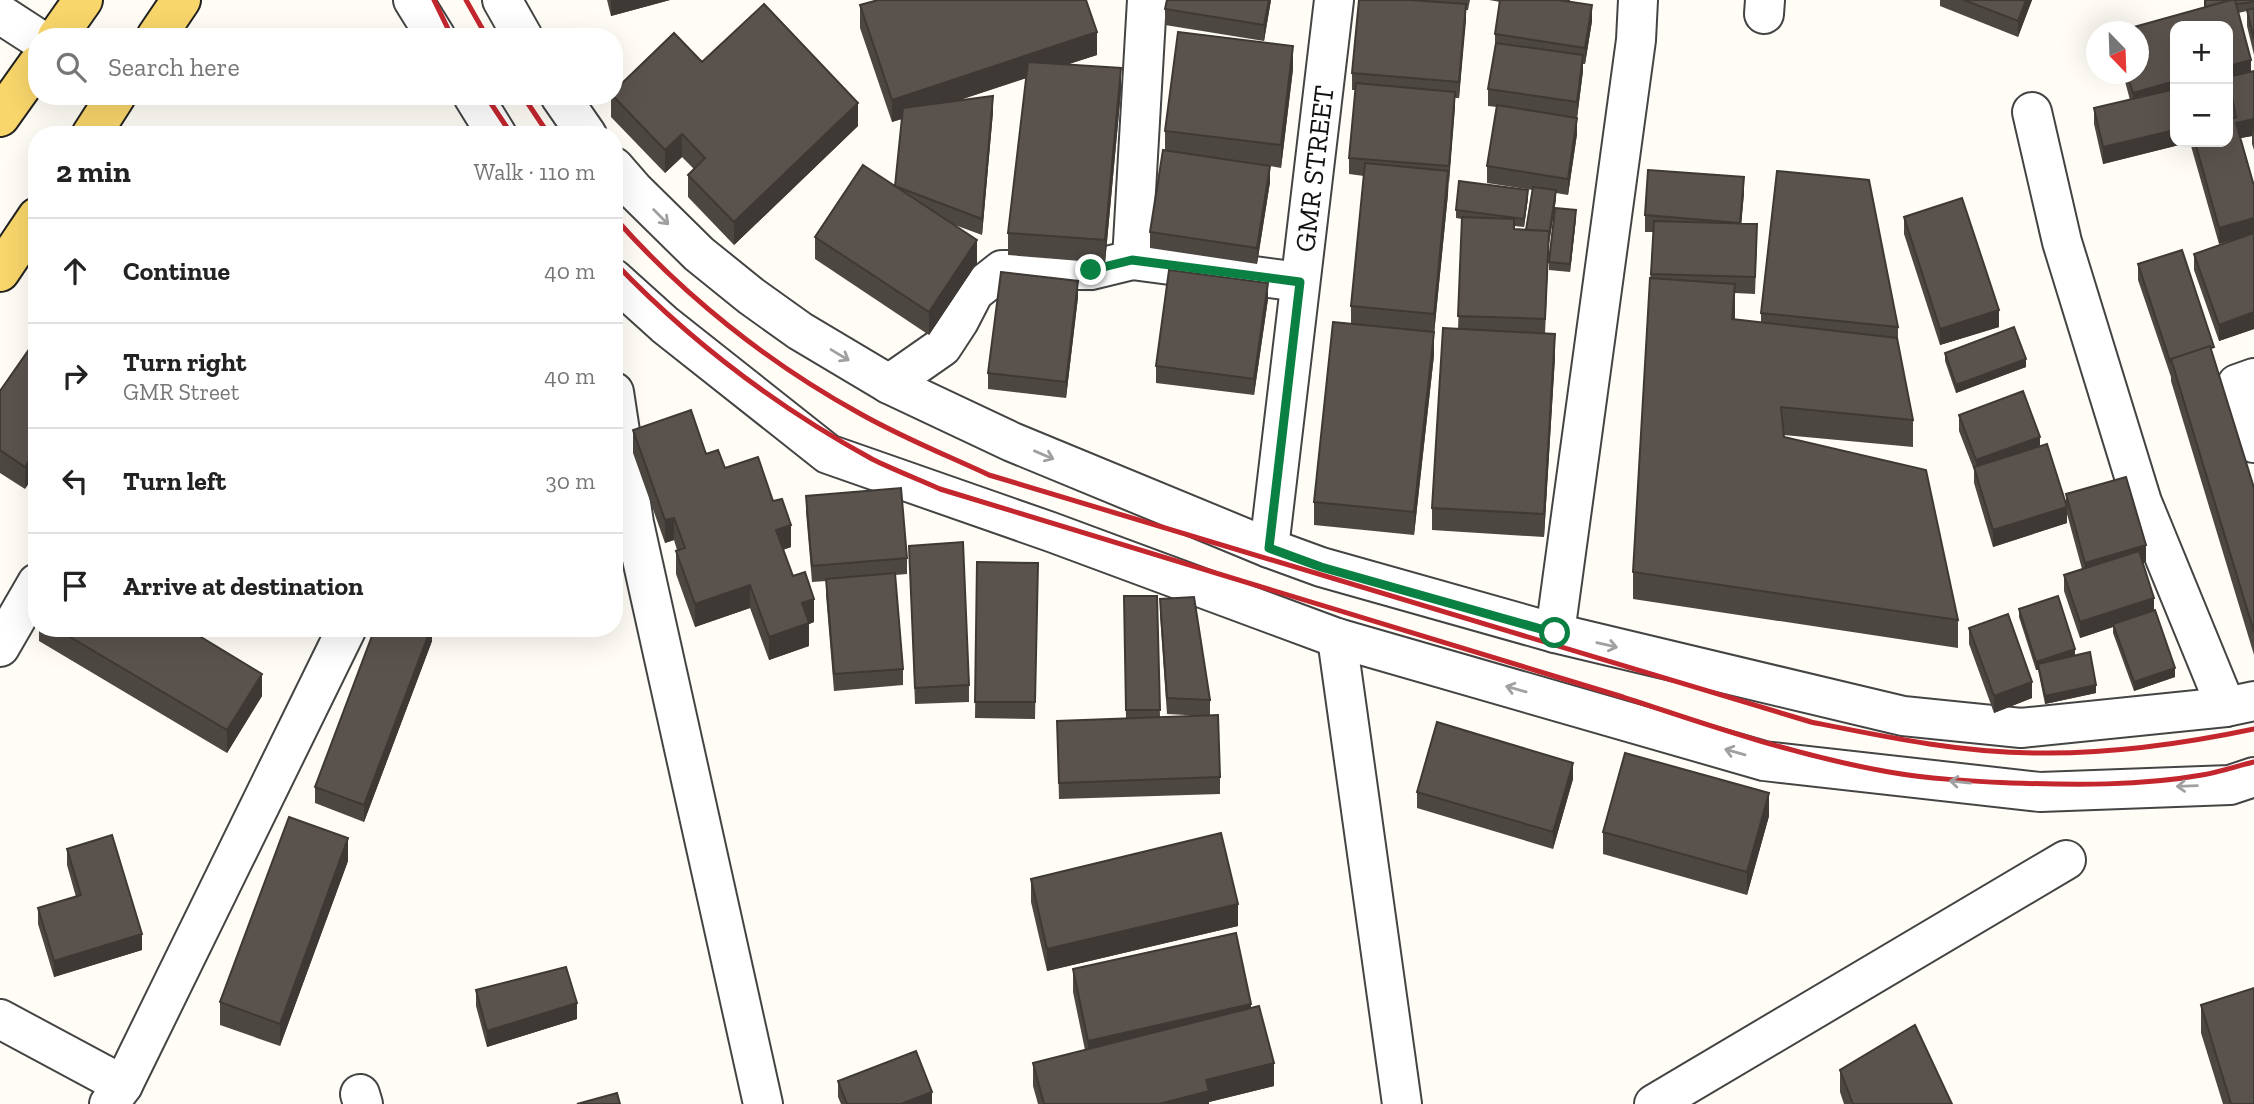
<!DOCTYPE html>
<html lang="en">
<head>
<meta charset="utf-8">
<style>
  :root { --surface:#fff; --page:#f2f2f2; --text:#222; --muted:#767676; --line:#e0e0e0 }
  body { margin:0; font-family:"Zilla Slab",serif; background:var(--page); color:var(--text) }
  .controls { position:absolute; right:21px; top:21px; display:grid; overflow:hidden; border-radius:14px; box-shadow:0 7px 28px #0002 }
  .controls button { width:63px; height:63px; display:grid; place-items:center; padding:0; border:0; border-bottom:2px solid var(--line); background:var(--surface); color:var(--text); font:35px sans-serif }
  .compass { position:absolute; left:2086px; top:21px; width:63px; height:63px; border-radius:50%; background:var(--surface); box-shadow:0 7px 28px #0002; rotate:157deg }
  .stop { position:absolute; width:21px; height:21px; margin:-16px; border:5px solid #0b8043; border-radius:50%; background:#fff }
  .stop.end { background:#0b8043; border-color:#fff; box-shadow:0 2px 7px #0008 }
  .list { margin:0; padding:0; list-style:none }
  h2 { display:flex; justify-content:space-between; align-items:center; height:91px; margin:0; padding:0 28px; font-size:30px }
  h2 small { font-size:23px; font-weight:400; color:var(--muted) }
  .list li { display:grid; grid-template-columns:46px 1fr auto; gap:21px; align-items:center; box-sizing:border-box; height:105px; padding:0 28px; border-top:2px solid var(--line) }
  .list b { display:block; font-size:26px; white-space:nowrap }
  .list p { margin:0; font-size:23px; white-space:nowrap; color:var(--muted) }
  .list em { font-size:23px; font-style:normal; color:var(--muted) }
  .icon { flex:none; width:38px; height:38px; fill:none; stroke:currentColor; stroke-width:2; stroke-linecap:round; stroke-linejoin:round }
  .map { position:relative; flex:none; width:2254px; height:1104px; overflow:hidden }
  .search { position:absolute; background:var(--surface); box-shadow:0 7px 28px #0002; left:28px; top:28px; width:595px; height:77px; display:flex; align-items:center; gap:18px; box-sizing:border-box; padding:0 24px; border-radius:28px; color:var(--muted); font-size:26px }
  .panel { position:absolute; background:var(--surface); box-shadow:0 7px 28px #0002; left:28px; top:126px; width:595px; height:511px; border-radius:28px }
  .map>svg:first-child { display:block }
</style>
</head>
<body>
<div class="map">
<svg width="2254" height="1104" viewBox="0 0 2254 1104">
  <rect width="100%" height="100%" fill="#fffdf5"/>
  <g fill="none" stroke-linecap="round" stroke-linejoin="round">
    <!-- minor casing -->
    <g stroke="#444" stroke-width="42">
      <g id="minor">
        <path d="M413,0L436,37"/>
        <path d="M502,0L523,37"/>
        <path d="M1147,0L1132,260L1300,282"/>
        <path d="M0,14L37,38"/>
        <path d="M1764,14L1765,0"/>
        <path d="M473,96L497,135"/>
        <path d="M560,96L587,135"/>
        <path d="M2032,112L2062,242L2142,502L2226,707"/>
        <path d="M614,167L634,190L699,254L751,296L800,331L889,384L1012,442L1269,548L1321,567L1555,633L1903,716L2021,728L2226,707L2254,701"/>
        <path d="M614,279L665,325L828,454L1051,532L1337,638L1764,761L2040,792L2230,785L2254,777"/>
        <path d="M2254,378L2237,384L2254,443"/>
        <path d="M889,384L942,347L959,321L974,292L1002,270H1091L1132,260"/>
        <path d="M614,392L634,523L763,1104"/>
        <path id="s1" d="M1269,548L1334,0"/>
        <path d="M1555,633L1636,40L1638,0"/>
        <path d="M1337,638L1402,1104"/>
        <path d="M0,647L37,583"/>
        <path d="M0,1019L123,1085"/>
        <path d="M360,1094L363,1104"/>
        <path d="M109,1104L123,1085L347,628"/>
        <path d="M1654,1104L2066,860"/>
      </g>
    </g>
    <!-- major casing -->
    <g stroke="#222" stroke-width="42">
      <path id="major" d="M57,37L83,0
        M156,37L181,0
        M0,117L37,65
        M91,135L116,96
        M0,272L37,217"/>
    </g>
    <!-- minor -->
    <use href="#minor" stroke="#fff" stroke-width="38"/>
    <!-- major -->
    <use href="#major" stroke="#f9d66b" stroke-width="38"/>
    <!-- rail -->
    <path stroke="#c4262e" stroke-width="5" d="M434,0L452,37
      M466,0L487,37
      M486,96L512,135
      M523,96L549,135
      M614,217C683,295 768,363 859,413C901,437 946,455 989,475L1811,722C1886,737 1962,753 2038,753C2110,754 2183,744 2254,729
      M614,262C689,340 777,407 872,459C894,470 918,479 940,489L1623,697C1710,726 1798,756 1889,772C1929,779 1970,781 2011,783C2074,785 2140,786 2202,775C2220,772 2237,766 2254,762"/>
  </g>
  <!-- wall -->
  <path fill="#4d4742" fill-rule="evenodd" d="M607,0H670L611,16Z
    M1271,0L1264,41L1165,25V9Z
    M1359,0H1470L1468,10H1466L1459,98H1455L1448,194L1434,334V355L1414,535L1314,525V502L1351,324V306L1364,176L1349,174V158L1356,90H1352V73Z
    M1489,0H1570V2L1592,21L1585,64H1583V71L1577,118V134L1568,195L1556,193V199L1549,243L1545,334L1555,357L1544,537L1432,530V508L1458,329L1462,219L1456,218V210L1528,198L1524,227L1514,226V229L1526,230L1533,190L1487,183V166L1497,107L1488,106V89L1495,45V34L1500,2Z
    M1940,0H2032L2018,37L1940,6Z
    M2204,0H2254V55L2247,26V11L2238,13L2251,71H2254V150L2252,144V136L2240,138L2254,186V329L2219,341L2194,270V254L2232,240L2219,244L2191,146V142L2103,164L2094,124V108L2130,100L2123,74H2138L2205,7ZM2228,26V142H2175Z
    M860,5L1097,55L1068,64L1121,91L1105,263L1008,255V233L1026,78L957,101L993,112L982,235L952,224L977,263L929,335L815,259V237L895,186L902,119L892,122L860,28Z
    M702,62L858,126L734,245L688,197V175L694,169L682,157L665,173L611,117V96H614Z
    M1293,69L1281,168L1270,166V182L1257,264L1150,248V232L1165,150V131Z
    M1744,193L1741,224L1757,240L1755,294L1735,293V320L1761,323V313L1898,327V342L1913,420V447L1784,435V437L1958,620V648L1633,599V572L1653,232H1645V215Z
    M1904,217L1999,327L1940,345L1904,234Z
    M1576,218L1570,272L1549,270V262Z
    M2138,264L2214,358L2254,488V655L2171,381V377L2138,280Z
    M1078,297L1066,398L988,389V373Z
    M1268,299L1254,395L1156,383V366Z
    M37,338L25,489L0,473V391Z
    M1945,353L2026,367L1956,393L1945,361Z
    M1959,415L2040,446L2066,503V494L2146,562L2143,563L2154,611L2175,677L2134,691L2113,633V627L2080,638L2064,591V575L2082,569L2067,514V523L1993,547L1974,483V470L1959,431Z
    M633,430L706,454L773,501L791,547L783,550L793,576L814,622L809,624V646L769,660L750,608L695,627L676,574V551L677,550L674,540L665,543L633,453Z
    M806,496L907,558V574L895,575L903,669V685L834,691L826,595V581L812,582L806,512Z
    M909,546L969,685V702L915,704Z
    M977,562L1038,563L1035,719L975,718Z
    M1124,596H1157L1160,717L1204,716L1167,714L1160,615V599L1210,700V716L1220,777V794L1059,799L1057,721L1126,719Z
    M2019,609L2075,656L2096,693L2045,704L2038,670H2036L2019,617Z
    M39,628H186L262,696L227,753L39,641Z
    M432,628V641L364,822L315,803V787Z
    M1969,628L2032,698L1994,713L1969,644Z
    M1573,779L1553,849L1417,808V792Z
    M1769,816L1747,895L1603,854V832Z
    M67,849L142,950L54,977L38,924V908L76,897L67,865Z
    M348,861L280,1046L220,1025V1002Z
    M1031,879L1238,926L1047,971L1031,902Z
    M1073,969L1251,1008L1274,1086L1209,1102V1104H1038L1033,1086V1063L1085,1050L1073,992Z
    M476,990L577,1019L487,1047L476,1006Z
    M2201,1005L2254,1104H2223L2201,1033Z
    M1840,1070L1952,1104H1844L1840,1092Z
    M838,1081L932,1104H841L838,1097Z"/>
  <!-- shaded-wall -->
  <path fill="#3f3936" d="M611,0H670L611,16Z
    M1269,0H1271L1264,41V25Z
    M2026,0H2032L2018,37V21Z
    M1466,4V21L1459,98V82Z
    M1592,5V21L1585,64V48Z
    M1097,32V55L892,122V100Z
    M1293,46V69L1281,168V145Z
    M1583,55V71L1577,118V102Z
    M2251,60V76L2228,82V66Z
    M1121,68V91L1105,263V240Z
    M2175,81V97L2133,109V93Z
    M1455,92V108L1449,183V166Z
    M993,96V112L982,235V219Z
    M858,103V126L734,245V222Z
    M1577,118V134L1568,195V179Z
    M2254,119V134L2252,128V136L2236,139V123Z
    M2175,130V142H2191L2103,164V147Z
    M682,134V157L665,173V150Z
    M1270,166V182L1257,264V248Z
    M1448,171V194L1434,334V355L1414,535V512L1434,334V314Z
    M1744,177V193L1740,239V223Z
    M1528,190V198L1524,227V219Z
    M1556,190V199L1549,244V235Z
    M1576,210V218L1570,272V264Z
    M2254,218V234L2219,244V228Z
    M977,240V263L929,335V312Z
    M1078,281V297L1066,398V382Z
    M1268,283V299L1254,395V379Z
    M1735,284V312L1732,347V319Z
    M1999,310V327L1940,345V329Z
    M2254,312V329L2219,341V325Z
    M1555,334V357L1544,537V514Z
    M2026,359V367L1956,393V385Z
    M2040,437V453L1976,476V460Z
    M37,449V472L25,489V467Z
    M2067,507V523L1993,547V530Z
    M674,518V540L665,543V520Z
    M791,525V547L776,552V530Z
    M2146,545V562L2085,579V563Z
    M750,585V608L695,627V604Z
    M2154,598V614L2113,624V627L2080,638V622Z
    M814,599V622L809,624V646L769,660V637L802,603Z
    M431,628H432V641L364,822V805Z
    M2075,649V657L2038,664V670H2036V662Z
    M2175,668V677L2134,691V682Z
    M262,674V696L227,753V730Z
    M2032,682V698L1994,713V696Z
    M2096,685V693L2045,704V696Z
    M1573,763V779L1553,849V832Z
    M1769,793V816L1747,895V872Z
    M348,838V861L280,1046V1024Z
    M1238,904V926L1047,971V949Z
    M142,934V950L54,977V961Z
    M577,1003V1019L487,1047V1031Z
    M1251,1004V1027L1088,1064V1041Z
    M1274,1063V1086L1209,1102V1104H1159L1206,1080Z
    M932,1092V1104H901Z"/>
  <!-- building -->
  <path fill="#5a524d" stroke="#3f3936" stroke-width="2" d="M878,0H1086L1097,32L892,100L860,5Z
    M1167,0H1269L1264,25L1165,9Z
    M1359,0H1410L1466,4L1459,82L1352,73Z
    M1500,0H1558L1592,5L1585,48L1495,34Z
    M1964,0H2026L2018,21Z
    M2205,0H2231L2205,7Z
    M2231,0H2235L2251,60L2228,66V26H2175V81L2133,93L2127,74H2138V32H2116Z
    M2235,0H2254V2L2236,4Z
    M764,4L858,103L734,222L688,175L705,158L682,134L665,150L613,96H614V91L674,33L702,62Z
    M2254,8V39L2247,10Z
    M1178,32L1293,46L1281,145L1165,131Z
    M1496,43L1583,55L1577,102L1488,89Z
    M1028,62L1121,68L1105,240L1008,233Z
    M2254,71V119L2236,123L2254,186V218L2219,228L2195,142H2228V120L2236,117L2228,77Z
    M1356,83L1455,92L1449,166L1349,158Z
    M2175,89V130L2103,147L2094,108Z
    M993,96L982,219L895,186L903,108Z
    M2228,98L2232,116L2228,117Z
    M1497,105L1577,118L1568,179L1487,166Z
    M1163,150L1270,166L1257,248L1150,232Z
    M1365,163L1448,171L1434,314L1351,306Z
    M863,165L977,240L929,312L815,237Z
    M1648,170L1744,177L1740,223L1645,215Z
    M1777,171L1869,180L1898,327L1761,313Z
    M1459,181L1528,190L1524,219L1456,210Z
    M1533,187L1556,190L1549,235V231L1526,230Z
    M1962,198L1999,310L1940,329L1904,217Z
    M1555,208L1576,210L1570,264L1549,262Z
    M1462,217L1514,219V229L1549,231L1545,319L1458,316Z
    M1654,221L1757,224L1755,277L1651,274Z
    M2254,233V312L2219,325L2194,254Z
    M2182,250L2214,347L2211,348L2210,346L2171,359L2170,361L2138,264Z
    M1169,270L1268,283L1254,379L1156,366Z
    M1001,272L1078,281L1066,382L988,373Z
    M1650,278L1735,284L1732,319L1897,338L1913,420L1781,407L1784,437L1926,470L1958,620L1633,572Z
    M1333,322L1434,332L1414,512L1314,502Z
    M2014,327L2026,359L1956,385L1945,353Z
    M1443,328L1555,334L1544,514L1432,508Z
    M37,338V449L25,467L0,450V391Z
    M2210,346L2254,488V632L2171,359Z
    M2023,391L2040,437L1976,460L1959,415Z
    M691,410L706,454L718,450L725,468L758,457L773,501L782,499L791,525L776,530L793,576L805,572L814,599L802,603L809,623L769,637L750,585L695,604L676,551L685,548L674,518L665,520L633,430Z
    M2047,444L2067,507L1993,530L1974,467Z
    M2126,477L2146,545L2085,563L2066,494Z
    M901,488L907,558L812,566L806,496Z
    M963,542L969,685L915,688L909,546Z
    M2139,551L2154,598L2080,622L2064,575Z
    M977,562L1038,563L1035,702H975Z
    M895,573L903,669L834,674L826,579Z
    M1124,596H1157L1160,710H1126Z
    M2058,596L2075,649L2036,662L2019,609Z
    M1194,597L1210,700L1167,698L1160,599Z
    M2155,610L2175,668L2134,682L2113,624Z
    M2008,614L2032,682L1994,696L1969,628Z
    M55,628H186L262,674L227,730Z
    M375,628H431L364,805L315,787Z
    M2090,652L2096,685L2045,696L2038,664Z
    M1218,715L1220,777L1059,783L1057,721Z
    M1437,722L1573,763L1553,832L1417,792Z
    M1625,753L1769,793L1747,872L1603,832Z
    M289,817L348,838L280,1024L220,1002Z
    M1221,833L1238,904L1047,949L1031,879Z
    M112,835L142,934L54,961L38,908L81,895L67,849Z
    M1236,933L1251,1004L1088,1041L1073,969Z
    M566,967L577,1003L487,1031L476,990Z
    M2254,988V1104H2231L2201,1005Z
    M1259,1006L1274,1063L1206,1080L1209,1091L1159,1104H1044L1033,1063Z
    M1915,1025L1952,1104H1853L1840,1070Z
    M916,1051L932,1092L901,1104H847L838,1081Z
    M617,1093L620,1104H577Z"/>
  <!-- one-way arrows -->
  <defs><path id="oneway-shaft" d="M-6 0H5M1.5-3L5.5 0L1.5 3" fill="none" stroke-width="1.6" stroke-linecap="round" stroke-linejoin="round" transform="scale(1.75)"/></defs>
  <g stroke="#a0a0a0">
    <use href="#oneway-shaft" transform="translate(661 217) rotate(45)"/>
    <use href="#oneway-shaft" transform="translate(840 355) rotate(31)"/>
    <use href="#oneway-shaft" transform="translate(1044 455) rotate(23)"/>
    <use href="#oneway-shaft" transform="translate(1607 645) rotate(13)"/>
    <use href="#oneway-shaft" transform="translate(1516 689) rotate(-164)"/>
    <use href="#oneway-shaft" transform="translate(1735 752) rotate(-164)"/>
    <use href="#oneway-shaft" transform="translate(1960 782) rotate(-174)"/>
    <use href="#oneway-shaft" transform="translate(2187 786) rotate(178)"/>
  </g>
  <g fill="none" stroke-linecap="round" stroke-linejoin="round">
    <!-- route -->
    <path stroke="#0b8043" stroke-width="9" d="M1091,270L1132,260L1300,282L1269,548L1321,567L1555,633"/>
  </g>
  <g text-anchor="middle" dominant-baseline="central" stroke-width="7" stroke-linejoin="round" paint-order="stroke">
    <!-- street labels -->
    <g font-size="28" fill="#111" stroke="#fff">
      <text stroke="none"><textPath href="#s1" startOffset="382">GMR STREET</textPath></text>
    </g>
  </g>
</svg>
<div class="controls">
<button>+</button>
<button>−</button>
</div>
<svg class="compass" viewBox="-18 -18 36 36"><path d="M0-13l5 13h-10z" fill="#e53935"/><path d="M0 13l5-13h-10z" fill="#767676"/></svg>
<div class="stop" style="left:1555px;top:633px"></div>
<div class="stop end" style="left:1091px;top:270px"></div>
<div class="search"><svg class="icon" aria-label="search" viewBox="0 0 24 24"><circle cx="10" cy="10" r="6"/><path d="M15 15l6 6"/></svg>Search here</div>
<section class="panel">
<h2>2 min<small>Walk · 110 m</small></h2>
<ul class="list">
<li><svg class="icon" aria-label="ahead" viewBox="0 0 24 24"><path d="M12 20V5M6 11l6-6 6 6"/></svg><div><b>Continue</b></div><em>40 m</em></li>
<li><svg class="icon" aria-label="right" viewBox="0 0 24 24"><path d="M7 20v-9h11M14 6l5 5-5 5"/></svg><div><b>Turn right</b><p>GMR Street</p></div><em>40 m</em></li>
<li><svg class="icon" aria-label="left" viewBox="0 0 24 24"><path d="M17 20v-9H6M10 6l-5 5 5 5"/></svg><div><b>Turn left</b></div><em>30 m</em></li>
<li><svg class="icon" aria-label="arrive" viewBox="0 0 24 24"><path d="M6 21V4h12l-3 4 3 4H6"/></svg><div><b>Arrive at destination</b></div></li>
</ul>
</section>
</div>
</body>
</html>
